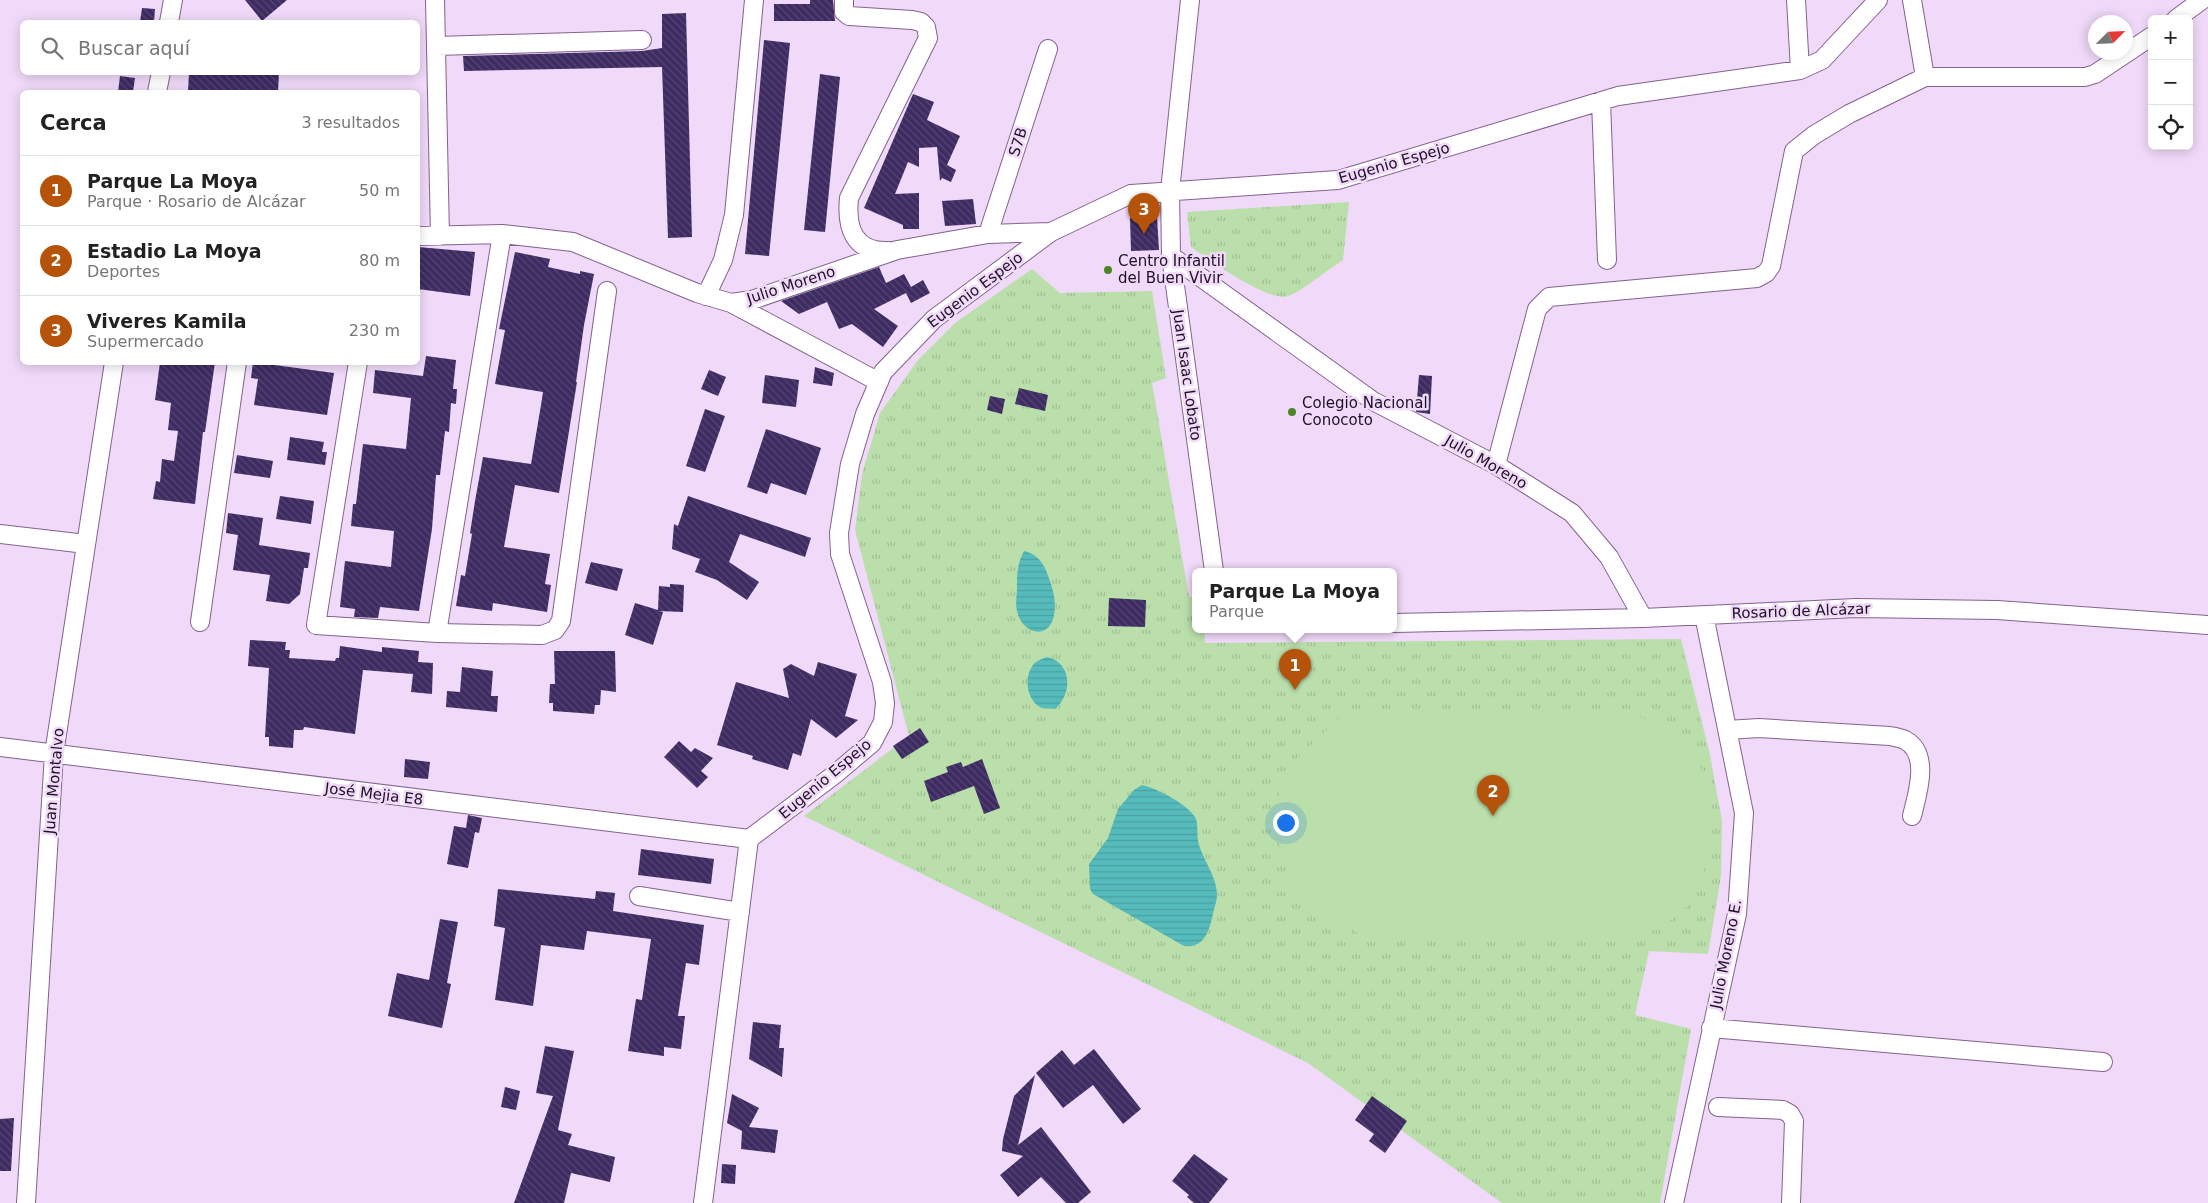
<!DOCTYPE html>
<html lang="es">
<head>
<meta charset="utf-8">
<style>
  :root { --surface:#fff; --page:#f6f6f6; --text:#222; --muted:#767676; --line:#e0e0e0; --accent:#b45309 }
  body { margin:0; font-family:"DejaVu Sans",sans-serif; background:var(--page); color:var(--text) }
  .controls { position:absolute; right:15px; top:15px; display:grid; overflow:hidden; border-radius:8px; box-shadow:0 2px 12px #0003 }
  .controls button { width:45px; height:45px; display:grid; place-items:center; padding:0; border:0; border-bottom:1px solid var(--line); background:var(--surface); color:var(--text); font:25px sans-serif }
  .compass { position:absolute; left:2088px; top:15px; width:45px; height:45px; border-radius:50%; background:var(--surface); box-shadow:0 2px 12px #0003; rotate:66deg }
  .you { position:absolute; left:1285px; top:822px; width:18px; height:18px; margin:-12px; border:4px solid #fff; border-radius:50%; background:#1a73e8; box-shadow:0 0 0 8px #1a73e833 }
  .badge { display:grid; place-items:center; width:32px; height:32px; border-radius:50%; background:var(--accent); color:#fff; font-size:16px; font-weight:700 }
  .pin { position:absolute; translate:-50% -41px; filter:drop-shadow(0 1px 2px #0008) }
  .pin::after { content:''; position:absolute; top:26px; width:18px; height:15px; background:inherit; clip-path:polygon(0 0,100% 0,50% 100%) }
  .popup { position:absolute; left:1192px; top:568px; width:205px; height:65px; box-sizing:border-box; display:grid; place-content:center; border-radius:8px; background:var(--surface); filter:drop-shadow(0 1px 4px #0005); font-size:16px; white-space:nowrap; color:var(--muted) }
  .popup b { font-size:19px; color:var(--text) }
  .popup::after { content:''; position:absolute; left:50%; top:100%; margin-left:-10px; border:10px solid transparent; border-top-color:var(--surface) }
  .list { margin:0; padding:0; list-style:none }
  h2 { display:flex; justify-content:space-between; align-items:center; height:65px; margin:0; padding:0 20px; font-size:21px }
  h2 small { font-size:16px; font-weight:400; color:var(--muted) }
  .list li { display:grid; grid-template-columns:32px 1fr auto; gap:15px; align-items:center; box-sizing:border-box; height:70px; padding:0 20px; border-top:1px solid var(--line) }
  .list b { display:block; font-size:19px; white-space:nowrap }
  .list p { margin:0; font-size:16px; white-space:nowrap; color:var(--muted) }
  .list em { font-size:16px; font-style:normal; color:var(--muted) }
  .icon { flex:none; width:28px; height:28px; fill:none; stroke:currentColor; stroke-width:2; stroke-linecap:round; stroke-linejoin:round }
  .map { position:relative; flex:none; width:2208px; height:1203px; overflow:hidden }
  .search { position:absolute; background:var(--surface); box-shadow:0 2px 12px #0003; left:20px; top:20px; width:400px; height:55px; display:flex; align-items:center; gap:12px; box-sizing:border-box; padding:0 18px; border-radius:8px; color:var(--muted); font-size:19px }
  .panel { position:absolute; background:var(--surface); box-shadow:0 2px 12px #0003; left:20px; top:90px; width:400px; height:275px; border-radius:8px }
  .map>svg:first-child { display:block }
</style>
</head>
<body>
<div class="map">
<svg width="2208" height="1203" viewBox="0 0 2208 1203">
  <defs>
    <pattern id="grass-tufts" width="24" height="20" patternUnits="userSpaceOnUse" patternTransform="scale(1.25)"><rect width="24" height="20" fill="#bbdfab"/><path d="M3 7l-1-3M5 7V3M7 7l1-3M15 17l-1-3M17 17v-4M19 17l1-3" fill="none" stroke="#a0be93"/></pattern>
    <pattern id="water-rules" width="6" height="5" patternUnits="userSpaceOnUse" patternTransform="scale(1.25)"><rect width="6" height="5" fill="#56bbbc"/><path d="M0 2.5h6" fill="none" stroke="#4aa0a1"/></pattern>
    <pattern id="building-back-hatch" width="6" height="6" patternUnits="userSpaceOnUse" patternTransform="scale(1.25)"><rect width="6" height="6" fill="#3d2b62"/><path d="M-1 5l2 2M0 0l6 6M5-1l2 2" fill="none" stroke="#564774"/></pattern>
  </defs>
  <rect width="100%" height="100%" fill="#f0d9f9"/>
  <!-- grass -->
  <path fill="url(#grass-tufts)" d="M1349,202L1343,260C1330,268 1301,292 1288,296C1269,303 1208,259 1191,247L1187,212Z
    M1032,269L1060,293L1152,291L1166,378L1152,383L1189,597H1196V629H1204L1205,643L1681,639L1710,755L1722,821L1721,876L1708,954L1649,951L1635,1015L1691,1029L1660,1203H1502L1308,1063L804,816L909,736L855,530L862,474L880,413L918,360L955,323Z"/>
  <!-- garden -->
  <path fill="#bbdfab" d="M1346,711L1628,712L1672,730L1700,765L1712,807L1709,858L1690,904L1660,929L1618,938L1361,935L1322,911L1292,885L1274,826L1282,773Z"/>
  <!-- water -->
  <path fill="url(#water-rules)" d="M1024,551C1040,555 1045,566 1050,581C1054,593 1057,606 1053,619C1046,641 1021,632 1017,611C1015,604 1017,596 1017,588C1017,574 1017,564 1024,551Z
    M1047,657C1072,662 1073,694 1055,709C1051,708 1046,709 1042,708C1027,702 1023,678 1033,665C1036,661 1042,659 1047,657Z
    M1142,785C1156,788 1190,805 1196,819C1198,825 1197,834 1198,841C1202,859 1217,876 1217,895C1217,901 1214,908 1213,914C1209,931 1205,948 1184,946L1093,894L1090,889L1089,864L1108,838L1118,809L1134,790Z"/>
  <!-- building -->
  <path fill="url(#building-back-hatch)" d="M245,0H287L262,21Z
    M810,0H833L835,21H774V4H810Z
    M142,8L155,9L154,22H140Z
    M686,13L692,237L668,238L662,67L464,71L463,56L642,51L662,48V14Z
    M764,40L790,43L769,256L745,254Z
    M189,72H279L278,92H188Z
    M820,74L840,77L825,232L804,230Z
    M120,76L135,78L133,92H118Z
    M913,94L934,102L927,120L960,136L947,165L956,170L951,182L942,178L940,181L937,147L919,148V167L908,162L895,194L919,193V229H903V225L864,208Z
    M973,199L976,224L945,226L942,201Z
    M1150,212L1157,217L1159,250L1131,251L1130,218Z
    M418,247L475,252L470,296L418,289Z
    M515,252L550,259L548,267L580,274V271L594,274L584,325L576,382H577L559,493L515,485L504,547L550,554L545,584L551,585L547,612L493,603L492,611L456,606L461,575L465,576L472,534L470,533L475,501L483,457L531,464L541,405L543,392L495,384L505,330L499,329Z
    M879,267L886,283L904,274L911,287L923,280L930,293L911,303L906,293L874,309L898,326L883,347L852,324L839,329L827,302L799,314L781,301Z
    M426,356L456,360L453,389H457L456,404L451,403L449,432L445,431L440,475H436L432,529L419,611L380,607L378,618L354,617L355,609L340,607L345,561L391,567L394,531L351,526L353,504H356L363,444L406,449L411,398L373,393L375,370L423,376Z
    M160,362H215L205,432H203L195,504L153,499L156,481L160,482L162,459L174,461L178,431L168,430L171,403L155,400Z
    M253,362L334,373L327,415L254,405L258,379L251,378Z
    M815,367L834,373L832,386L813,383Z
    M709,370L726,377L718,396L701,389Z
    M765,375L799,380L796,407L762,403Z
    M1419,375L1432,376L1430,414L1416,412Z
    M1019,388L1048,395L1045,411L1015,404Z
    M990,396L1005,399L1002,414L987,410Z
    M705,409L725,416L705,472L686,466Z
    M766,429L821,448L806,495L771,483L767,494L747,487Z
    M290,437L324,442L322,452H327L325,465L287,460Z
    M237,455L273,461L270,478L234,473Z
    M280,496L314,501L311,524L276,519Z
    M688,496L811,538L805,557L740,534L729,562L759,582L747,600L717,580L695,572L700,559L672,549L674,524L678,526Z
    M228,513L263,518L259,545L310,553L308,568H304L300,594L289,604L266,601L270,575L233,570L238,535L226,533Z
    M591,562L623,569L617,591L585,583Z
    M670,584L684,585L683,612L658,611L663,612L653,645L625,635L635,603L658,610L659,586L670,587Z
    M1109,598L1146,600L1145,627L1108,626Z
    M250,640L286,642L285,650H290L289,658L335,661L336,658H339L340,646L382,652V647L419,651L418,662L433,663L432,694L411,692L413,674L363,670L355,734L304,727L303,730H294L293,748L269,746V737H265L269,668L248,666Z
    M554,651H615L616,692L601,690L600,705H595L594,714L553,711V703H549L550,684H555Z
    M818,662L857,674L845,716L858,720L836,738L811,719L801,756L793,753L788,770L752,759L753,756L717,745L736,682L789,698L783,669L791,664L814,676Z
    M462,667L493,671L491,696H498L497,712L446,707L447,691L460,692Z
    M920,728L929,742L902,759L893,746Z
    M679,741L691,752L695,748L713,758L701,771L708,777L697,788L664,757Z
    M405,759L430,762L428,779L404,777Z
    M982,759L1000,808L984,814L974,786L931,802L924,781L948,772L946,767L961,762L963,767Z
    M468,815L482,818L479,833L475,832L468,868L447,864L454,826L466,828Z
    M641,849L714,859L711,884L638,875Z
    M498,889L595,899L596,891L615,893L613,911L704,925L699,965L686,963L678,1016H685L681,1049L664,1047V1056L628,1051L636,999L642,1000L651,939L587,931L584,950L541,945L533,1006L495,1000L505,928L494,926Z
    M440,919L458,922L447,983L451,984L442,1028L388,1016L397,973L429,980Z
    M753,1022L781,1025L779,1048H784L782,1077L749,1059Z
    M545,1046L574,1051L558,1130L572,1134L568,1145L615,1157L610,1182L571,1173L564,1203H514L553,1096L536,1093Z
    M1094,1049L1141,1109L1123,1124L1093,1085L1063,1108L1036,1073L1062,1050L1074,1065Z
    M1035,1075L1018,1145L1041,1127L1091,1192L1078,1203H1066L1041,1177L1018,1197L1000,1175L1023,1156L1002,1151L1003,1139L1014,1096Z
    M505,1087L520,1091L516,1110L501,1107Z
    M732,1094L759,1108L749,1127L778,1130L775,1153L741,1149L742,1131L727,1123Z
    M1372,1096L1407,1121L1385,1153L1369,1141L1374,1134L1355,1120Z
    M14,1118L11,1171H0V1119Z
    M1194,1154L1228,1179L1209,1203H1194L1187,1197L1189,1195L1172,1181Z
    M722,1164L736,1165L735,1184L721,1183Z"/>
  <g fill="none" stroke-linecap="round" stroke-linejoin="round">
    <!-- street casing -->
    <g stroke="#836290" stroke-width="20">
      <path id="street" d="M435,0L440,236
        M844,0V12L849,16L912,20L921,22L926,27L928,38L849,198C846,228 854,253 889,251
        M1190,0L1170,191L1171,256L1214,571
        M1796,0L1800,70
        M1912,0L1925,77
        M2176,19L2202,0
        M169,22L173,0
        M437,46L642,40
        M157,92L161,72
        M1601,101L1607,260
        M988,234L1048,49
        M418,236L502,234L573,242L697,293L731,303L752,300L897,250L988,234L1051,232
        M1171,256L1373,401L1496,465L1572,513L1609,557L1643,618
        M706,296L723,260L734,215L754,0
        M731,303L879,382
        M358,362L316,625L437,633L542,635L555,630L561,621L607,291
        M1496,465L1537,309L1549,297L1757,278L1766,273L1771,266L1794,151L1814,135L1849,114L1925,77H2085L2095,74L2152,36
        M0,534L86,544
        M200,622L237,362
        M1394,623L1643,618L1856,608L1997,610L2208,625
        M437,633L502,234
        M1727,730L1759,728L1890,736C1895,737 1901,738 1905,740C1931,754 1917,795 1912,816
        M0,747L749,839
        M639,896L740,912
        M1711,1028L2103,1062
        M1718,1107L1783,1110L1790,1114L1794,1121L1791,1203
        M26,1203L54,754L114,362
        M703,1203L749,839L834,775L872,743L883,722L885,703L882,682L840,554L839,533L850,464L865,414L883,372L934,319L1051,232L1131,194L1338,180L1618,96L1800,70L1822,60L1878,0
        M1674,1203L1737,914L1744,813L1704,615"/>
    </g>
    <!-- street -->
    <use href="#street" stroke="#fff" stroke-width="18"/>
  </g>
  <!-- markers -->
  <g fill="#4a8625" stroke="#f0d9f9" stroke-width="2">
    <circle cx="1108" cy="270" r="5"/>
    <circle cx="1292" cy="412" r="5"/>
  </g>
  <g text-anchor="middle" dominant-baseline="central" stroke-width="5" stroke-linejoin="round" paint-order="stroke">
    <!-- street labels -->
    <g font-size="15" fill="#1e1123" stroke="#f0d9f9">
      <text transform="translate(1018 142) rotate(-72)">S7B</text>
      <text transform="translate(1394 163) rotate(-16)">Eugenio Espejo</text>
      <text transform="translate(791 285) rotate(-18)">Julio Moreno</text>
      <text transform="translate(975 290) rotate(-37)">Eugenio Espejo</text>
      <text transform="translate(1187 375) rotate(82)">Juan Isaac Lobato</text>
      <text transform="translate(1486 462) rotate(30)">Julio Moreno</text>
      <text transform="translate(1801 611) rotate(-2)">Rosario de Alcázar</text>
      <text transform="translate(825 779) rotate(-40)">Eugenio Espejo</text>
      <text transform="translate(54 781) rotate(-85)">Juan Montalvo</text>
      <text transform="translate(374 794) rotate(7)">José Mejia E8</text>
      <text transform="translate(1726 954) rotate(-79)">Julio Moreno E.</text>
    </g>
    <!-- poi labels -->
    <g font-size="15" fill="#1e1123" stroke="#f0d9f9" text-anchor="start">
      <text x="1118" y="261">Centro Infantil<tspan x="1118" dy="17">del Buen Vivir</tspan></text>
      <text x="1302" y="403">Colegio Nacional<tspan x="1302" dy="17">Conocoto</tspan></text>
    </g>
  </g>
</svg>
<div class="controls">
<button>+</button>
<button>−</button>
<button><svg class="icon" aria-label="locate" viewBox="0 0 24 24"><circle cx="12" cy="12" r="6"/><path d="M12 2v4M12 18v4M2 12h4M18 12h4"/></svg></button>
</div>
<svg class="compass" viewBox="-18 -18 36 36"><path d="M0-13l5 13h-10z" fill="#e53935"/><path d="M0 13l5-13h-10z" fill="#767676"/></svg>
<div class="you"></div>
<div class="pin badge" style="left:1295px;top:690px">1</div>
<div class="popup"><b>Parque La Moya</b>Parque</div>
<div class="pin badge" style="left:1493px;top:816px">2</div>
<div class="pin badge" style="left:1144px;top:234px">3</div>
<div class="search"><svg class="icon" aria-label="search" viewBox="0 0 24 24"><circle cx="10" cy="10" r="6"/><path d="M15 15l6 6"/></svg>Buscar aquí</div>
<section class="panel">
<h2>Cerca<small>3 resultados</small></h2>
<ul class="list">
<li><span class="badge">1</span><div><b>Parque La Moya</b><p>Parque · Rosario de Alcázar</p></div><em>50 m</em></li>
<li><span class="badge">2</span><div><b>Estadio La Moya</b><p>Deportes</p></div><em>80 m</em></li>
<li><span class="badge">3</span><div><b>Viveres Kamila</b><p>Supermercado</p></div><em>230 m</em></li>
</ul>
</section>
</div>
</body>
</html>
